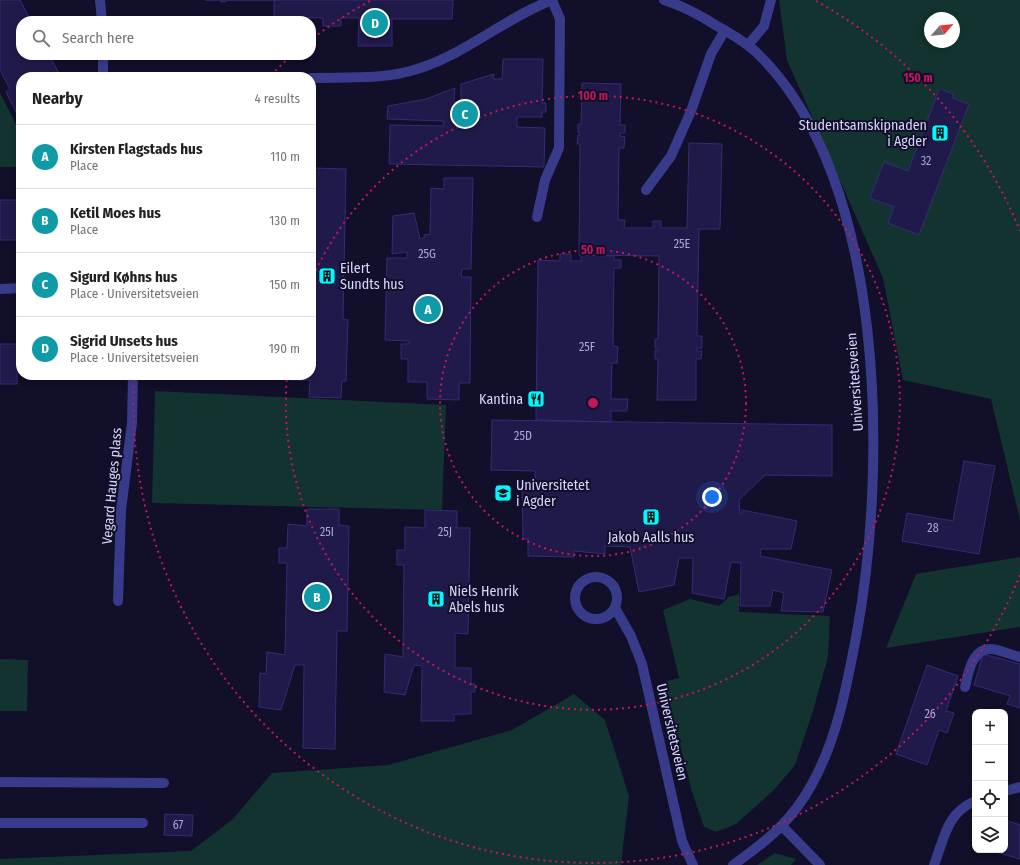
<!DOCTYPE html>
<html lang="en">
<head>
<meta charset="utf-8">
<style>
  :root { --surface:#fff; --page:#f6f6f6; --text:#202124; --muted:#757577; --line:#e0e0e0; --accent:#128287 }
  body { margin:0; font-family:"Fira Sans Condensed",sans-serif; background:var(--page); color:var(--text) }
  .controls { position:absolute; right:12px; bottom:12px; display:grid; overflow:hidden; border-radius:8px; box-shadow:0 2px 6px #0003 }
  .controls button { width:36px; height:36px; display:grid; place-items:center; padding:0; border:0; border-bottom:1px solid var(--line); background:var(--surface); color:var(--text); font:20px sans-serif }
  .compass { position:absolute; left:924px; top:12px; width:36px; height:36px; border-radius:50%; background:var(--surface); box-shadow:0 2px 6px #0003; rotate:63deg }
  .you { position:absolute; left:712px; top:497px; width:14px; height:14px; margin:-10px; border:3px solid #fff; border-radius:50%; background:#1a73e8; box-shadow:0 0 0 6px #1a73e833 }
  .badge { display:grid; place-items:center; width:26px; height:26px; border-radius:50%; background:var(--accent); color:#fff; font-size:13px; font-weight:700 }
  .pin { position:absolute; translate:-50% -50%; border:2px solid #fff; box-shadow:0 1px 4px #0006 }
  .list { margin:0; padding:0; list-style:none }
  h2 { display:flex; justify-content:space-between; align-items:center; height:52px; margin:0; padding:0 16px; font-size:17px }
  h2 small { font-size:13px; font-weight:400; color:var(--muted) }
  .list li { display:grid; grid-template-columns:26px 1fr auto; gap:12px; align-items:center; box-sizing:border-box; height:64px; padding:0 16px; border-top:1px solid var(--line) }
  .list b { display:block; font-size:15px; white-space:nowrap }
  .list p { margin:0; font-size:13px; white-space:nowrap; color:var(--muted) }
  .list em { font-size:13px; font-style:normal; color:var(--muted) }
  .icon { flex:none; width:22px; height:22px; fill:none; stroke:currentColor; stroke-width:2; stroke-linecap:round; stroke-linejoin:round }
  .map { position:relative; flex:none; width:1020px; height:865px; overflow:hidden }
  .search { position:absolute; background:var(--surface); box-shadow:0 2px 6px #0003; left:16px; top:16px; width:300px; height:44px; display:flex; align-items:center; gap:10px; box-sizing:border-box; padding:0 14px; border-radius:16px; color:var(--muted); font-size:15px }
  .panel { position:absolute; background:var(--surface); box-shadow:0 2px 6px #0003; left:16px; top:72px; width:300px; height:308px; border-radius:16px }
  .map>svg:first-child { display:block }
</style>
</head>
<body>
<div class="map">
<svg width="1020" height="865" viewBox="0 0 1020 865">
  <rect width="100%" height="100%" fill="#110f29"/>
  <!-- green -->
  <path fill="#12332f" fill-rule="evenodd" d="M779,0H1020V520L991,399L903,380L883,278L787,60ZM930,18H954V42H930Z
    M0,93L19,130L21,129V167H0Z
    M155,391L446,405L442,510L152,503Z
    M1020,557V627L886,648L916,574Z
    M739,594V612L830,616L828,657L813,711L795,765L774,790L736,824L716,832L704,827L692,792L664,682L679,678L663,610L690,599L719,606L729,597Z
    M0,659L28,660L27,711H0Z
    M574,694L605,720L629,796L621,865H0V859L191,851L233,819L272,773L388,765L512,730Z
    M775,853L796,859L791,865H757Z"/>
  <!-- building -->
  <path fill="#201a4a" stroke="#352b77" d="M0,0H20L31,21H21V55H49L61,77H21V112L17,114L6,92L10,89L0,70Z
    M205,0H453L452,19H392V46H358L359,18H341V26H323V18L274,17V0H226V2H221V0Z
    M503,59H543L542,103H546V112H542V117H517V127L545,128L544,167L389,164L390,125L443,126L444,121L387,119L388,106L426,99L455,88L454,102H461V84L494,74L493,79H502Z
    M582,83L621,84L620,125H625V133H620V136L625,137L624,148H619L618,220H625L624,228H653V221H661V228H687L689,143L722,144L720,229H699L697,336H702V348H697V351H702L701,359H696V400H657L658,359H655V350L658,351V348H655V339H658L659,256L579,255L580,144H577L578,135H580V133L578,132V124H581Z
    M941,89L953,94L952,98L969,104L919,235L888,223L894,207L870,198L884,162L908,171L938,92Z
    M313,168L346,169L343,319L348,320L346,381H342L341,398L309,397L310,380H290V375H311V232Z
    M444,178H473L471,269H462L461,277H471L470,383H459V400L427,399V382H408V359H401V344H409V341L385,340L387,258H407V252L392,254L393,216L414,213L420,239L425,237L424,235L430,234L431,188L444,189Z
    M0,200H20V240H0Z
    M560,254H571V261H581V255L614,256V260H621V268H614L613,346L618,347L617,363H612L611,399H628L627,411H611V422L536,420L538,260L560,261Z
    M0,344H18L17,384H0Z
    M492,420L832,425V476L765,475L739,500L740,514H742V510L797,521L791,549H761L760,556L832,570L823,612L781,611L784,593L773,590L770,606H740L741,563L731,562L724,599L692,593L693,558H679L674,585L639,592L630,547L605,546V554L574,551V557L528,556V539H523L522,480L535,481V471L491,470Z
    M964,461L995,466L979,554L902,541L907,513L953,521Z
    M307,509H339V525L349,526L347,631H337L335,749L303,748L304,665H295L281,710L259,707L260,673L266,674L267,652L285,655L287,563H279V548H287L288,524L307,526Z
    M425,510L457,511V528H470L468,634L455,633V668H471V684H475V692H471V714H454V721H421L422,666L414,665L405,695L384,692L385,654L403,657L404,565H397V550H405V527L425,528Z
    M983,654L1020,664V708L1007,704L1010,696L974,685Z
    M927,665L958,676L946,711L954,713L947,733L939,730L927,765L896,754Z
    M165,814L193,815L192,836L164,835Z
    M1005,820L1020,825V859L989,850H1005Z"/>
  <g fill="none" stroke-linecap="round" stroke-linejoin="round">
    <!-- minor -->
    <path stroke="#383b89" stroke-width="10" d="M100,0L102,21
      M664,0C683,6 700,15 717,26C731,34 746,42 758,54C887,179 887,468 857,632C847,684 838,737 812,784C792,821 767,841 733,865
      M748,45L764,26L771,0
      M103,55V77
      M311,78C346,77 384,80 417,69C466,54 505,18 552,0
      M646,190L671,156L691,111L711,54L725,30
      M537,217L545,180L559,148L560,19L552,0
      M0,289L21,288
      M575 598a21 21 0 1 1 42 0a21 21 0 1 1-42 0Z
      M118,601L121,510L132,423L133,375
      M615,608L631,636L642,664L682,841L693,865
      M965,687C968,674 972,649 990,649C999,649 1011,655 1020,657
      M0,782L164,783
      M1005,791L1020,787
      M0,823H143
      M782,826L820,865
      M934,865C944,840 946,813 975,801"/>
  </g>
  <!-- distance rings -->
  <g fill="none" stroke="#c2185b" stroke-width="2" stroke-dasharray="2 4">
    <circle cx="593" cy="403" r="153"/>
    <path d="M311 281A307 307 0 1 1 287 376"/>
    <path d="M1020 575A460 460 0 0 1 134 379M271 75A460 460 0 0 1 291 56M313 38A460 460 0 0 1 370 1M816 1A460 460 0 0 1 1020 231"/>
  </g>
  <!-- icons -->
  <defs>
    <g id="building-square" transform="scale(0.9)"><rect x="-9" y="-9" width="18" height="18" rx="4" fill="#02f8ff" stroke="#110f29"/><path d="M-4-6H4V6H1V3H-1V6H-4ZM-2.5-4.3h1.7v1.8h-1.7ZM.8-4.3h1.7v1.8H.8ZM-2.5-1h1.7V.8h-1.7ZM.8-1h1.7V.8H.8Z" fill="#111"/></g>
    <g id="restaurant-square" transform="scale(0.9)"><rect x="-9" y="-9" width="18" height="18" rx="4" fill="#02f8ff" stroke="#110f29"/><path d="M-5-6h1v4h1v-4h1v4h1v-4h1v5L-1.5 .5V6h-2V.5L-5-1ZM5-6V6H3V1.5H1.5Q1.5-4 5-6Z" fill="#111"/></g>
    <g id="university-square" transform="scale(0.9)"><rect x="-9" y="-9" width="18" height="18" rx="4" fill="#02f8ff" stroke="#110f29"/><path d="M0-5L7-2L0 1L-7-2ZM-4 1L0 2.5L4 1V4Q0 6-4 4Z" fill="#111"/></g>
  </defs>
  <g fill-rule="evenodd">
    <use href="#building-square" x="940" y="133"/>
    <use href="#building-square" x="327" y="276"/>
    <use href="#restaurant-square" x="536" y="399"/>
    <use href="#university-square" x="503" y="493"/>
    <use href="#building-square" x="651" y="517"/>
    <use href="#building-square" x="436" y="599"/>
  </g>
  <g text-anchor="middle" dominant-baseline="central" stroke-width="4" stroke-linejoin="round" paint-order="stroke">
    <!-- number labels -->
    <g font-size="12" fill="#aaa7d2">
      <text x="926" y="161">32</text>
      <text x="682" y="244">25E</text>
      <text x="427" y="254">25G</text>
      <text x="587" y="347">25F</text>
      <text x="523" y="436">25D</text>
      <text x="933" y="528">28</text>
      <text x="327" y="532">25I</text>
      <text x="445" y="532">25J</text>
      <text x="930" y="714">26</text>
      <text x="178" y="825">67</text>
    </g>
    <!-- poi labels -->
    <g font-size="14" fill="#d8d6ff" stroke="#110f29" text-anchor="start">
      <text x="927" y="125" text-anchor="end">Studentsamskipnaden<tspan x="927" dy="16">i Agder</tspan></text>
      <text x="340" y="268">Eilert<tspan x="340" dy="16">Sundts hus</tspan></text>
      <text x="523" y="399" text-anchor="end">Kantina</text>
      <text x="516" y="485">Universitetet<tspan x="516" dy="16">i Agder</tspan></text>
      <text x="651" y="537" text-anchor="middle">Jakob Aalls hus</text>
      <text x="449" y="591">Niels Henrik<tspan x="449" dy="16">Abels hus</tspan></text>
    </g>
    <!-- street labels -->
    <g font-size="14" fill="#d8d6ff" stroke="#110f29">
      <text transform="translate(855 382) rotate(-94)">Universitetsveien</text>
      <text transform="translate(112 486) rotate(-85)">Vegard Hauges plass</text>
      <text transform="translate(672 732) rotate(77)">Universitetsveien</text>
    </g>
  </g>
  <circle cx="593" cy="403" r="6" fill="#c2185b" stroke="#110f29" stroke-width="2"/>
  <g font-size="12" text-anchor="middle" font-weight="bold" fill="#c2185b" stroke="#110f29" stroke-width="4" stroke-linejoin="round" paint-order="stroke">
    <text x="918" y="82">150 m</text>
    <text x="593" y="100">100 m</text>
    <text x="593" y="254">50 m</text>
  </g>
</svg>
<div class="controls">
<button>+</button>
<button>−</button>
<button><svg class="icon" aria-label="locate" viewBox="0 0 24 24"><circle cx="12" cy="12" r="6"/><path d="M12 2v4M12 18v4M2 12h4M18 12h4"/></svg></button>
<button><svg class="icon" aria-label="layers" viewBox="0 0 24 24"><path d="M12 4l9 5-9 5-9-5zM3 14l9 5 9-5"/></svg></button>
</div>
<svg class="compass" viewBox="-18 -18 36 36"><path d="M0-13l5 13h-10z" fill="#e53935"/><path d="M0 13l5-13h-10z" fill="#757577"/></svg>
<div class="you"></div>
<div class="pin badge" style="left:428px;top:309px;background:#0f9aa8">A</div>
<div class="pin badge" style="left:317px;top:597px;background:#0f9aa8">B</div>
<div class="pin badge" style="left:465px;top:114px;background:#0f9aa8">C</div>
<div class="pin badge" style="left:375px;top:23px;background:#0f9aa8">D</div>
<div class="search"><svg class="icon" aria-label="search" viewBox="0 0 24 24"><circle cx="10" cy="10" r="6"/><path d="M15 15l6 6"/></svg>Search here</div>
<section class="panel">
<h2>Nearby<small>4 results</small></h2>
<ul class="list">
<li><span class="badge" style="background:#0f9aa8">A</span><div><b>Kirsten Flagstads hus</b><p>Place</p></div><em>110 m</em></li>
<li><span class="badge" style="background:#0f9aa8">B</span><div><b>Ketil Moes hus</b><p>Place</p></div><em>130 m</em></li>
<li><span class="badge" style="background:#0f9aa8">C</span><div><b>Sigurd Køhns hus</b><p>Place · Universitetsveien</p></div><em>150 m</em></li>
<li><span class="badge" style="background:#0f9aa8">D</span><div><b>Sigrid Unsets hus</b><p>Place · Universitetsveien</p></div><em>190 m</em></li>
</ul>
</section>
</div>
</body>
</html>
